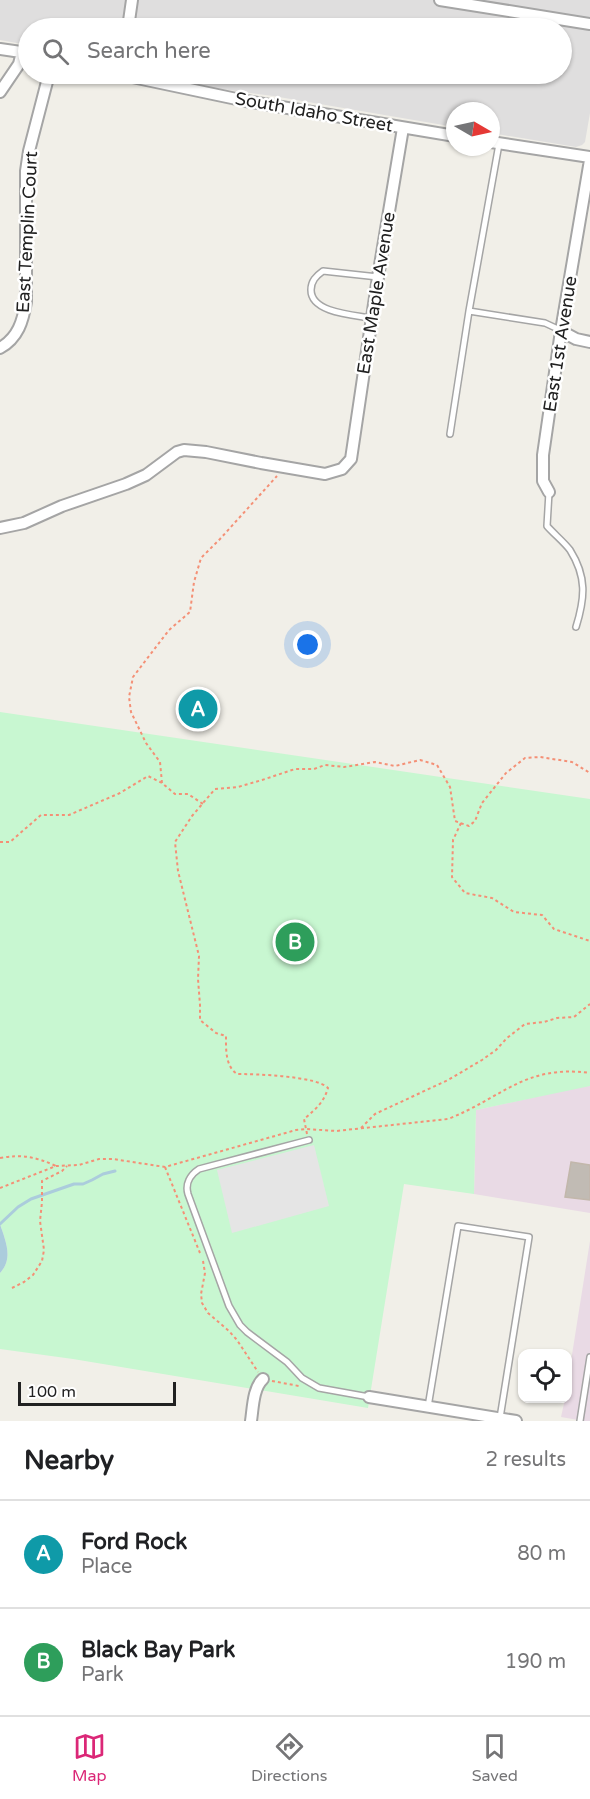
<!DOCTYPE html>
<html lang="en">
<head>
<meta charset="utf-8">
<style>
  :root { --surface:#fff; --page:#f6f6f6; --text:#202124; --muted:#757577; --line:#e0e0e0; --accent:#db2777 }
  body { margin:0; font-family:"Varela Round",sans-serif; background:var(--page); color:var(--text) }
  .controls { position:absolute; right:18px; bottom:18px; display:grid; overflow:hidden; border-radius:12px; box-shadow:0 2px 4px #0004 }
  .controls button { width:54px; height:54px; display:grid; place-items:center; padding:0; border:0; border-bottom:2px solid var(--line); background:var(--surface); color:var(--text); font:30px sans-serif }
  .compass { position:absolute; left:446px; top:102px; width:54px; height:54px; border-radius:50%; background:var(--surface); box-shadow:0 2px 4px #0004; rotate:99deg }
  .scale { position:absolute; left:18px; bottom:15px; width:158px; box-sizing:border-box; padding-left:6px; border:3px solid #212121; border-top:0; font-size:16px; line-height:21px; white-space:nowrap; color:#212121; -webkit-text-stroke:4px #fff; paint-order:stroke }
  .you { position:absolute; left:308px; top:645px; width:21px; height:21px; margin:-15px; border:4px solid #fff; border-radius:50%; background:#1a73e8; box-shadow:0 0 0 9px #1a73e833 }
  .badge { display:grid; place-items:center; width:39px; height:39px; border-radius:50%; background:var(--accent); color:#fff; font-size:20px; font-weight:700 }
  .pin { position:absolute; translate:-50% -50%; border:3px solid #fff; box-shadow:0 2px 6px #0006 }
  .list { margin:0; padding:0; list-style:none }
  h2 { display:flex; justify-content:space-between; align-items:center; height:78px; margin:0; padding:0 24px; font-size:26px }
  h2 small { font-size:20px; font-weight:400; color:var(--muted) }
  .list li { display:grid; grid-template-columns:39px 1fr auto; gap:18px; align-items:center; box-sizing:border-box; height:108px; padding:0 24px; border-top:2px solid var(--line) }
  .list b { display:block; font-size:22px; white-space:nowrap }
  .list p { margin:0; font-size:20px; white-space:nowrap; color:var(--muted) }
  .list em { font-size:20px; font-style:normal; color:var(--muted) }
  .icon { flex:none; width:33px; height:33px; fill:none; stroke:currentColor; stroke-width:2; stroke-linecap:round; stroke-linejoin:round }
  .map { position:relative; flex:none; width:590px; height:1421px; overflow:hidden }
  .search { position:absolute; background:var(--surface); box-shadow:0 2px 4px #0004; left:18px; right:18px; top:18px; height:66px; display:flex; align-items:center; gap:15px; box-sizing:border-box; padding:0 21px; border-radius:33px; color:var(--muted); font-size:22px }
  .sheet { height:294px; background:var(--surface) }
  nav { display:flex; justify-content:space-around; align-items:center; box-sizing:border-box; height:84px; border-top:2px solid var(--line); background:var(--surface); font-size:16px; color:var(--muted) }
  nav a { display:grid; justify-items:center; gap:3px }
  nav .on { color:var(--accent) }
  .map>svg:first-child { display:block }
</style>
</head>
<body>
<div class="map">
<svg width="590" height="1421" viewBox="0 0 590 1421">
  <rect width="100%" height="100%" fill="#f1efe8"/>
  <!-- residential -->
  <path fill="#dfdede" d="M0,0H590V113L585,142L582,145L576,147L491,133V111H455V127L273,96L200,86L150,74H562V28H28V45L0,40Z"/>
  <!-- industrial -->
  <path fill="#e9dae5" d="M585,1086H590V1213L474,1194L476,1110Z
    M590,1241V1421H584L561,1417L565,1399L568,1398V1380Z"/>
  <!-- park -->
  <path fill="#c8f7d1" d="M0,712L590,799V1086L476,1110L474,1194L404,1184L368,1408L73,1359L0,1349V1273C14,1258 5,1240 0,1224Z"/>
  <!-- parking -->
  <path fill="#e5e5e5" d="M314,1145L329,1206L232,1233L217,1170Z"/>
  <!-- water -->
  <path fill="#abccdc" d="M0,1224C5,1240 14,1258 0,1273Z"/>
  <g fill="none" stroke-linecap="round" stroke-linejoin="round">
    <!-- stream -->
    <path stroke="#abccdc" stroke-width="3" d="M0,1224L18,1207L31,1199L74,1184H83L92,1180L103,1174L115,1171"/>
  </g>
  <!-- building -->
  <path fill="#c1bbb4" stroke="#c2b7ab" stroke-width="1.5" d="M571,1162L590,1165V1200L565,1197Z"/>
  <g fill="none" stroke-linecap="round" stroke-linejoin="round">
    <!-- service casing -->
    <g stroke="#a5a5a5" stroke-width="8">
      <path id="service" d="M469,311L545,323L560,330
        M371,318C354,315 311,313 311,290C311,281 316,276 323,271L378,277
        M450,434L469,311L499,144
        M549,492L547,526C554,534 564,542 570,550C587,577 585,598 576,627
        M309,1140L199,1169C190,1175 185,1184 188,1194L229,1306L240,1325L247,1332L287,1362L302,1378L319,1388L369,1397
        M428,1407L458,1226L529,1237L500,1418
        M580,1421L590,1357"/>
    </g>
    <!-- minor casing -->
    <g stroke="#a5a5a5" stroke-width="14">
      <path id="minor" d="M440,0L590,24
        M128,28L132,0
        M0,49L28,53
        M118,74L246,101L455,136
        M0,92L19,64L22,52
        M491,142L590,157
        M561,331L576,339L590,342
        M0,348C18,338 23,321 26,302V171L29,151L49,74
        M549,492L543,481V455L561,331L590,160
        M0,528L24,523L62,506L126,484L146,475L177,452L184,450L206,452L261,463L325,474L342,469L351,459L378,277L403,128
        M369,1397L516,1421
        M251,1421C253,1408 253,1388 263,1379"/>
    </g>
    <!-- path -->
    <path stroke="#f49076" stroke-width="2" stroke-dasharray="3 3" stroke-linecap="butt" d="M162,783L160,762L146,743L131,712L129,697L133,677L169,630L190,612L194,582L201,558L220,539L277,476
      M461,823L453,840L452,877L465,893L492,898L514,912L542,915L554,929L590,941
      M0,842H10L41,815H69L120,793L148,776L162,783L175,794H188L203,804
      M361,1128L375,1114L448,1080L482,1060L496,1050L507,1038L525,1024L544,1022L557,1018L574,1017L590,1004
      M307,1134L304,1119C316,1109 324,1102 328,1088C317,1076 255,1074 237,1074C225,1066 226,1048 226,1036L216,1033L200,1020V1005L198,979L199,956L178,871L175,842L192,816L215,789L238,787L262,780L295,769H314L325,765L344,767L375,762L395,766L420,760L437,765L450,787L455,821L469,826L475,821L482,803L506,773L525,758L540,757L572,762L590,773
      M0,1158C22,1154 36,1157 56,1166
      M165,1167L200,1253
      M0,1188L56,1166L79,1165L99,1159H113L165,1167L296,1130L306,1129L336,1131L448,1119C502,1098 525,1064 590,1073
      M203,1261L205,1273L201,1294L202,1303L208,1313L229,1331L237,1340L258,1372
      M12,1288L24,1282L33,1275L42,1261L44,1250L40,1221L42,1202V1181L62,1171L67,1166
      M272,1381L299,1386"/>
    <!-- service -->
    <use href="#service" stroke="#fff" stroke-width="5"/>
    <!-- minor -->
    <use href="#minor" stroke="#fff" stroke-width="10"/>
  </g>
  <g text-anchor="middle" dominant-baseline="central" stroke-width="5" stroke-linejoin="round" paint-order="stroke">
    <!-- street labels -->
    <g font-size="18" fill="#212121" stroke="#fff">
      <text transform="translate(314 112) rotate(10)">South Idaho Street</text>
      <text transform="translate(27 232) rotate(-87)">East Templin Court</text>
      <text transform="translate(376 293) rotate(-81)">East Maple Avenue</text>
      <text transform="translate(560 344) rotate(-81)">East 1st Avenue</text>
    </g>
  </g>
</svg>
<div class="controls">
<button><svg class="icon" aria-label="locate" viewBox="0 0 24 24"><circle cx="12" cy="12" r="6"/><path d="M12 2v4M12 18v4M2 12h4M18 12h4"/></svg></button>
</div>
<svg class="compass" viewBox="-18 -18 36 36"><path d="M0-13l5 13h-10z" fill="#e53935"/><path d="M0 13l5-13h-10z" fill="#757577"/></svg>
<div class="scale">100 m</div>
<div class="you"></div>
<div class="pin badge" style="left:198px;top:709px;background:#0f9aa8">A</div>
<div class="pin badge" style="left:295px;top:942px;background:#2e9e5b">B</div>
<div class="search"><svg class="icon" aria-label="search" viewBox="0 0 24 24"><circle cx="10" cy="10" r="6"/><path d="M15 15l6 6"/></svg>Search here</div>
</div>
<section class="sheet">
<h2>Nearby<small>2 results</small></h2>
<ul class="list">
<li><span class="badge" style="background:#0f9aa8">A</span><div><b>Ford Rock</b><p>Place</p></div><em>80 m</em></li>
<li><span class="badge" style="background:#2e9e5b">B</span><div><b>Black Bay Park</b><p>Park</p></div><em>190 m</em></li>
</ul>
</section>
<nav>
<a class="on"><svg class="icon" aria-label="map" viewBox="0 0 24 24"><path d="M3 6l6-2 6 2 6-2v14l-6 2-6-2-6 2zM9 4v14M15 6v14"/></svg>Map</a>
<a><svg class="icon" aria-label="directions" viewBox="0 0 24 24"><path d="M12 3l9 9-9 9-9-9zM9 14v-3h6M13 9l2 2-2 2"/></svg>Directions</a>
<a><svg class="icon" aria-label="saved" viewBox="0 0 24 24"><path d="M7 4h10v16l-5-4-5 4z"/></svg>Saved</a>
</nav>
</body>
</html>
